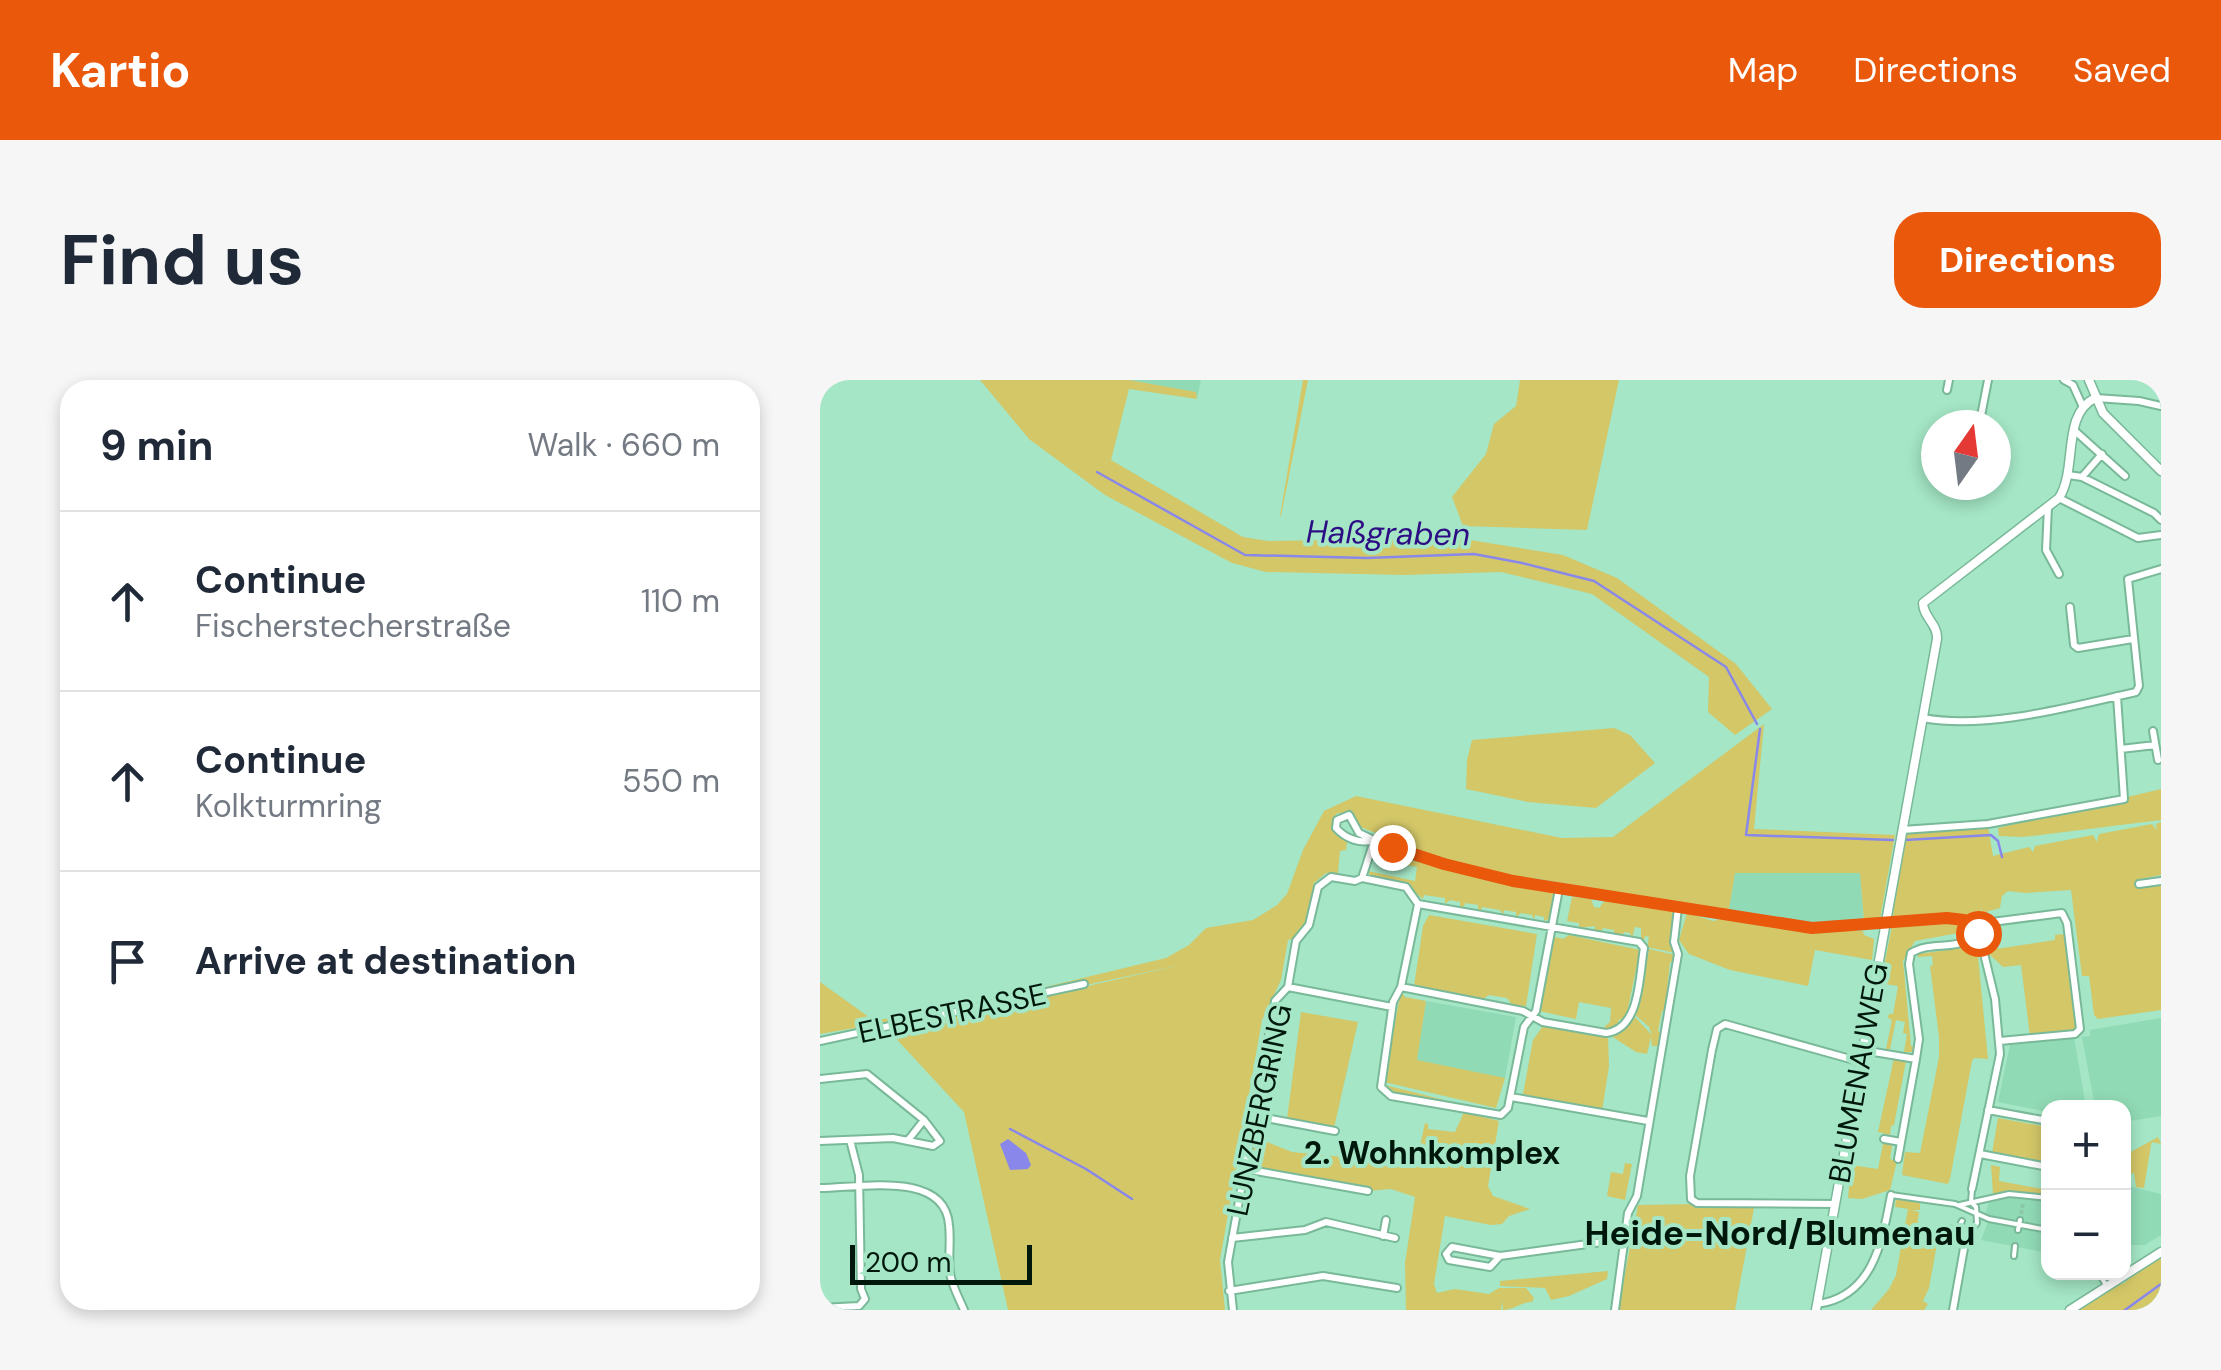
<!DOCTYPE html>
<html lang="en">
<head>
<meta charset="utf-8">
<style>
  :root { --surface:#fff; --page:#f6f6f7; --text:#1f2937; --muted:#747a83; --line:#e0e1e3; --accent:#ea580c }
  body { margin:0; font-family:"DM Sans",sans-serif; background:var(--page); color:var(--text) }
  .controls { position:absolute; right:30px; bottom:30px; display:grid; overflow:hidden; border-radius:20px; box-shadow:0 5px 15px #0003 }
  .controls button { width:90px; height:90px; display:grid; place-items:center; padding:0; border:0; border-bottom:2px solid var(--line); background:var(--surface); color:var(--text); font:50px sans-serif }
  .compass { position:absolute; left:1101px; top:30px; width:90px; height:90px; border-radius:50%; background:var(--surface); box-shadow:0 5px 15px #0003; rotate:14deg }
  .scale { position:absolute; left:30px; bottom:25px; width:182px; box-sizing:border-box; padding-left:10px; border:5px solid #00170c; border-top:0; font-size:28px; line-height:35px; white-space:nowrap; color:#00170c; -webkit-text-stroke:8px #a4e6c5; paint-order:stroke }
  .stop { position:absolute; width:30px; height:30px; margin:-22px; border:8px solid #ea580c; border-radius:50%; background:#fff }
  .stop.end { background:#ea580c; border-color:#fff; box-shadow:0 2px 10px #0008 }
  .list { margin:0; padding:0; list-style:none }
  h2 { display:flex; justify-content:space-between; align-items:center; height:130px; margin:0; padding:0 40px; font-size:42px }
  h2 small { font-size:32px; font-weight:400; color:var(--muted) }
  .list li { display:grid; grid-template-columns:65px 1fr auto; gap:30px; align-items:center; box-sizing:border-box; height:180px; padding:0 40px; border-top:2px solid var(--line) }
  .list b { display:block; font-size:38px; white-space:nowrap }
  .list p { margin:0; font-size:32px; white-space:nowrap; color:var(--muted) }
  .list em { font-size:32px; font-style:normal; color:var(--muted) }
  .icon { flex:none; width:55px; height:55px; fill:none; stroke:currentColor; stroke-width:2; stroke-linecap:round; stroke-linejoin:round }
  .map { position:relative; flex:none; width:1341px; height:930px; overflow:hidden; border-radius:30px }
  header { display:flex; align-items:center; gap:60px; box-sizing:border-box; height:140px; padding:0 50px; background:var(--accent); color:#fff }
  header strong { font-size:48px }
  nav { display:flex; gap:55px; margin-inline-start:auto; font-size:35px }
  .intro { display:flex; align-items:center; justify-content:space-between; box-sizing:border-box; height:240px; padding:0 60px }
  h1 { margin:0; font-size:70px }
  .button { padding:25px 45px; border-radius:30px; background:var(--accent); color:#fff; font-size:35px; font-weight:700 }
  main { display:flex; gap:60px; padding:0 60px }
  aside { flex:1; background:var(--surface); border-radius:30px; box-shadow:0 5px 15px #0003 }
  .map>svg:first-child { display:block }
</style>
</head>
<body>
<header>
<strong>Kartio</strong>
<nav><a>Map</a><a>Directions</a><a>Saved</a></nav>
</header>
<div class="intro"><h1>Find us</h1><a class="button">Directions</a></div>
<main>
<aside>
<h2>9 min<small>Walk · 660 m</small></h2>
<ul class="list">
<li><svg class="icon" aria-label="ahead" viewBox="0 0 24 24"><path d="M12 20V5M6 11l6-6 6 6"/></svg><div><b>Continue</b><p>Fischerstecherstraße</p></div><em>110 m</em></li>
<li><svg class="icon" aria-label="ahead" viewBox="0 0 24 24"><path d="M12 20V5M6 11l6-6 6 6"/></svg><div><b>Continue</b><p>Kolkturmring</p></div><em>550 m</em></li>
<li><svg class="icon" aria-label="arrive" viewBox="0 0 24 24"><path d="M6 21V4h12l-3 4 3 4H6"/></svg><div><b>Arrive at destination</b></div></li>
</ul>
</aside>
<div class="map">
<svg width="1341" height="930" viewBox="0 0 1341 930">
  <rect width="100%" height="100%" fill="#a4e6c5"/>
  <!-- built -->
  <path fill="#91dab6" d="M309,0H381L377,19L375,12Z
    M915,493H1040L1044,545L992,548L908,535Z
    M606,621L696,637L685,698L597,680Z
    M1341,638V736L1304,742V728L1275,727L1262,657L1270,656V650Z
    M1254,657L1266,727L1228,728V732L1178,722L1190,665Z
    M1304,805L1341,814V855L1325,865H1304Z
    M1170,817L1228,818V873L1161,860L1169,839L1166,832Z"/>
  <!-- green -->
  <path fill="#d3c768" d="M160,0H309L376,12L377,19L309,9L291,80L423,157L448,161L638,158L743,175L797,198L916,284L952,329L915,355L888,332L889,297L772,214L681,192L585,195L446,192L412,183L285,115L209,59Z
    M483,0H488L461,136H460Z
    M700,0H799L767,150L643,146L632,117L666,74L674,44L696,26Z
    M944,344L934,449L1075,455L1060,539L1044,541L1040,493H915L909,529H897L755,509V505L714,498L713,502L653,490L563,460L561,455L540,447L534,435L517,433L513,441L514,453L527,462L526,470L520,471L518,493H506L494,503L486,545L478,552L477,558L468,560L461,600L442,640L400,880L405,930H188L144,732L69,651L365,584L128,634L129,630L346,578L369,565L386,548L433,540L457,525L467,514L483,470L504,431L536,416L742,458L793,457Z
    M794,348L810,355L835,383L776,428L708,422L646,409L647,380L652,360Z
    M1341,409V440L1203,457L1179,456L1178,448Z
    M1341,442V495L1320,499L1321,504L1341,501V630L1278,639L1274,635L1269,596H1262L1251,510L1205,513L1188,511L1182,516L1180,528L1162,533L1161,527V543L1138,535L1073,538L1076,496L1085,454L1168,446L1173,476L1209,467L1213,472L1215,466L1273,455L1277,462L1279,454L1332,444L1337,450L1336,444Z
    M564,469L601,482L732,511L735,517L731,538L724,541V537L715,535L714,540L712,535L701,533L696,537V532L684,530L683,535L680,530L662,527L661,531L658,530V525L645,523L644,527L640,526V522L630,520L625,524V518L604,515L603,519L585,504L550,495L548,491L595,501L597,487L553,479L556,472Z
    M752,517L771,519L774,527L779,528L787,518L851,529L855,532V573L827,567L829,557L825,556L824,562L821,558V548L815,547L812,558L810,553L804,552L802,557L794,555V550L783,548L781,553L774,551L775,546L759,548V543L747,541Z
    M867,533L893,541L906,538L999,551H1043L1044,555L1054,559L1052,580L995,570L988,606L910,590L869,574L859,560Z
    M609,535L717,554L706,626L692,625L687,618L669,615L663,619L594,606L603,546Z
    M1138,540L1151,547L1150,554L1146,557L1144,552L1095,561L1083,581L1091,666L1095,667L1092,672H1084L1087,654L1083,653L1085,642L1076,640L1070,669H1066L1072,640L1068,638L1069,634H1073L1078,606L1059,603L1047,667L1060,586H1064L1072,546Z
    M1244,554L1256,649L1210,656L1201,585L1183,587L1169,574L1165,559L1169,570L1235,560V555Z
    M749,555L820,570L806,638L798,640L800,645L786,651L782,649L790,642L791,628L759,622L756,639L719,631L734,557L743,559Z
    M1157,566L1168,679L1154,678L1152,681L1130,799L1128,804L1082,795L1085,772L1100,773L1119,677V657L1110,586L1113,585L1112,576L1098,577V574Z
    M829,569L855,575L854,582H850L845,631H842L838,651L842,653L839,666H832L831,657L827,674L816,672L791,656L802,649L813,635L832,655L829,647L813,633L815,626L819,625Z
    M0,602L53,640L110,635L0,654Z
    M581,611L585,617L606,621L597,680L685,698L676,728L564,702Z
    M481,632L538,642L514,748L467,739Z
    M730,645L788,656L789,686L782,731L703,714L713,660L723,646Z
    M1074,678L1086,681L1074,745L1071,746L1070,755L1058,752Z
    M565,705L664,730L576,713Z
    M644,732L679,741L668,806L673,816L710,829L689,836L682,844L671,845L625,836L614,904L617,913L635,909L669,914L679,908H706L714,918L712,922C701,922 694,930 683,930L682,921L681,930H586L585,883L595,817L571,809L548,811L425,789L435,736L441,737L437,758L472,772L523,777L536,768L579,781L580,777L597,780L605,743L608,744V749L635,752Z
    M1178,738L1228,747V783L1172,773Z
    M1338,757L1341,764L1332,762L1331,765L1324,808L1316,807L1314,793L1304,796V779H1308L1307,774Z
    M1064,759L1073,760L1070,779L1077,781L1070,810L1042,819L1028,818L1031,785L1058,789Z
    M805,783L812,784L805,820L787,816L791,792L803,794Z
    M1171,785L1180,787L1179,801L1228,810V817L1173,814Z
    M1076,819L1100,822V830H1092L1099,832L1097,848L1119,853L1109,908L1103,921L1108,924L1104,930H1051L1069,909L1076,895L1088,829L1075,827Z
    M935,823L915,930H798L818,825Z
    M1341,879V930H1254L1282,912L1304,903L1331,881Z
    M788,891L787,899L749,916L731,920L725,908L680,906V901Z"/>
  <!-- water -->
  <path fill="#8988ea" d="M188,759L206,773L211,785L208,789L190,790L180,764Z"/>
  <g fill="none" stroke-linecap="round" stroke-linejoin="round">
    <!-- stream -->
    <path stroke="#8988ea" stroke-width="2.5" d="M277,92L425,175L547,178L654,174L702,183L774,201L906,287L937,344
      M940,349L926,455L1073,460
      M1085,460L1171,455L1178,461L1182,477
      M190,749L266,789L312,819
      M1305,930L1341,904"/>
    <!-- pedestrian-tunnel -->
    <path stroke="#8bc7a9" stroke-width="4" stroke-dasharray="4 2" stroke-linecap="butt" d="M1200,840L1203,824"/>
    <!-- pedestrian casing -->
    <g stroke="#79b999" stroke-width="8">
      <path id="pedestrian" d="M1071,815L1135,824L1169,839L1228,850
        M1140,825L1189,814L1228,818
        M1198,850L1200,840
        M1123,852L1127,848L1137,850L1142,841
        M1146,857L1157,843L1156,827L1151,822L1152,809
        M1194,876L1195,866
        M1278,892L1286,905"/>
    </g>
    <!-- minor casing -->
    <g stroke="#79b999" stroke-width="10">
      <path id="minor" d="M1244,0L1253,5L1262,25
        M1127,10L1129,0
        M1276,18L1319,21L1341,26
        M1161,36L1168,0
        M1255,51L1305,96
        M1248,95L1262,97L1334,133L1341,140
        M1262,97L1282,74
        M1239,118L1318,158L1341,155
        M1228,127L1226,170L1239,194
        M1250,227L1254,265L1258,268L1313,259
        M1103,338C1168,350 1252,326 1316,312L1319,306L1308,199L1341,189
        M1333,351L1338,380
        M1301,369L1335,365
        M1082,450L1168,444L1304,419L1297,316
        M554,460C540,464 526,459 516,448L517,440L529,435L539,453L554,460L591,475L693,501L992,548L1127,538C1145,539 1155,545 1161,561L1175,619L1180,674L1152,809
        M542,498L586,507L598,524
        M1319,504L1341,501
        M598,524L581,607L573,622L561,707L571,716L681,735L688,728L704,647L716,631L739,509
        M468,607L572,627
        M581,607L703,631L723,642L786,653C821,649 819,595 824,568L819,562L598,524
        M0,661L264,604
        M1042,670L1096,679L1078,779
        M1096,679L1099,659L1089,584L1091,573C1108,562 1130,569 1147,561C1158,556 1160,545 1172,542L1242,533L1247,543L1260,649L1255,654L1180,661
        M0,699L47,694L104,740L120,761L113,766L73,758L0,761
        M691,717L828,741
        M1168,730L1228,741
        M435,736L515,751
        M89,759L104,740
        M1064,759L1081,762
        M1160,774L1228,787
        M425,789L548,811
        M0,808C39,808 125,790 129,845C131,861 128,877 130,893C132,906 139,918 144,930
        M1015,824L877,823L871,819L870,796L892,670L897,649L905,644L1041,682
        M563,856L566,840
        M412,858L485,850L506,842L575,858
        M680,876L670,887L629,880L626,874L632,867L680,876L804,859
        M409,911L503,896L577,908
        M997,924C1053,917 1062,862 1071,815
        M0,928L39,926L45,919L41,909L39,795L30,760
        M413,930L408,882L455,621L468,607L476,561L489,545L498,507L511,497L535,501L542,498L554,461
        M795,930L808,833L817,816L858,574L854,562L858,528
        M1133,930L1146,857"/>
    </g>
    <!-- tertiary casing -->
    <g stroke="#79b999" stroke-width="11">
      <path id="tertiary" d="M1269,0L1283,33L1341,91
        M996,930L1117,259C1118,244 1103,237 1103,223L1239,118C1258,88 1241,35 1275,18
        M1250,930L1341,872"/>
    </g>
    <!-- pedestrian -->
    <use href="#pedestrian" stroke="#fff" stroke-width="4"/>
    <!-- minor -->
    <use href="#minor" stroke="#fff" stroke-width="6"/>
    <!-- tertiary -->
    <use href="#tertiary" stroke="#fff" stroke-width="8"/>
  </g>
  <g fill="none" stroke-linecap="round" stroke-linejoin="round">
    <!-- route -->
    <path stroke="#ea580c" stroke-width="12" d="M572,467L624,484L693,501L992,548L1127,538L1144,540L1158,553"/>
  </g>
  <g text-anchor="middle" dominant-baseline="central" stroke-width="8" stroke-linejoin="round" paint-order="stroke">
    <!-- street labels -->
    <g font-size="30" fill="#00170c" stroke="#a4e6c5">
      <text transform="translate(132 633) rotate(-12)">ELBESTRASSE</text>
      <text transform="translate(1038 693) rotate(-80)">BLUMENAUWEG</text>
      <text transform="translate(439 730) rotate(-78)">LUNZBERGRING</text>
    </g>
    <!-- water labels -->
    <g font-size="32" font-style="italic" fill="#2d0d84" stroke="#a4e6c5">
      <text transform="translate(568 153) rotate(1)">Haßgraben</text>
    </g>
    <!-- neighbourhood labels -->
    <g font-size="32" font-weight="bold" fill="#00170c" stroke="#a4e6c5">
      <text x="612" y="773">2. Wohnkomplex</text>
    </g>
    <!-- quarter labels -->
    <g font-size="35" font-weight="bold" fill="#00170c" stroke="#a4e6c5">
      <text x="960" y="853">Heide-Nord/Blumenau</text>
    </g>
  </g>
</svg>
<div class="controls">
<button>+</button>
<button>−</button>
</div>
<svg class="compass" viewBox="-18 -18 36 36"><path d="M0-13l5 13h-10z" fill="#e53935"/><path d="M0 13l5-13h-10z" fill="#747a83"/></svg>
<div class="scale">200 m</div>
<div class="stop" style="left:1158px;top:553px"></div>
<div class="stop end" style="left:572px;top:467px"></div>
</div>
</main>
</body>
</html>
